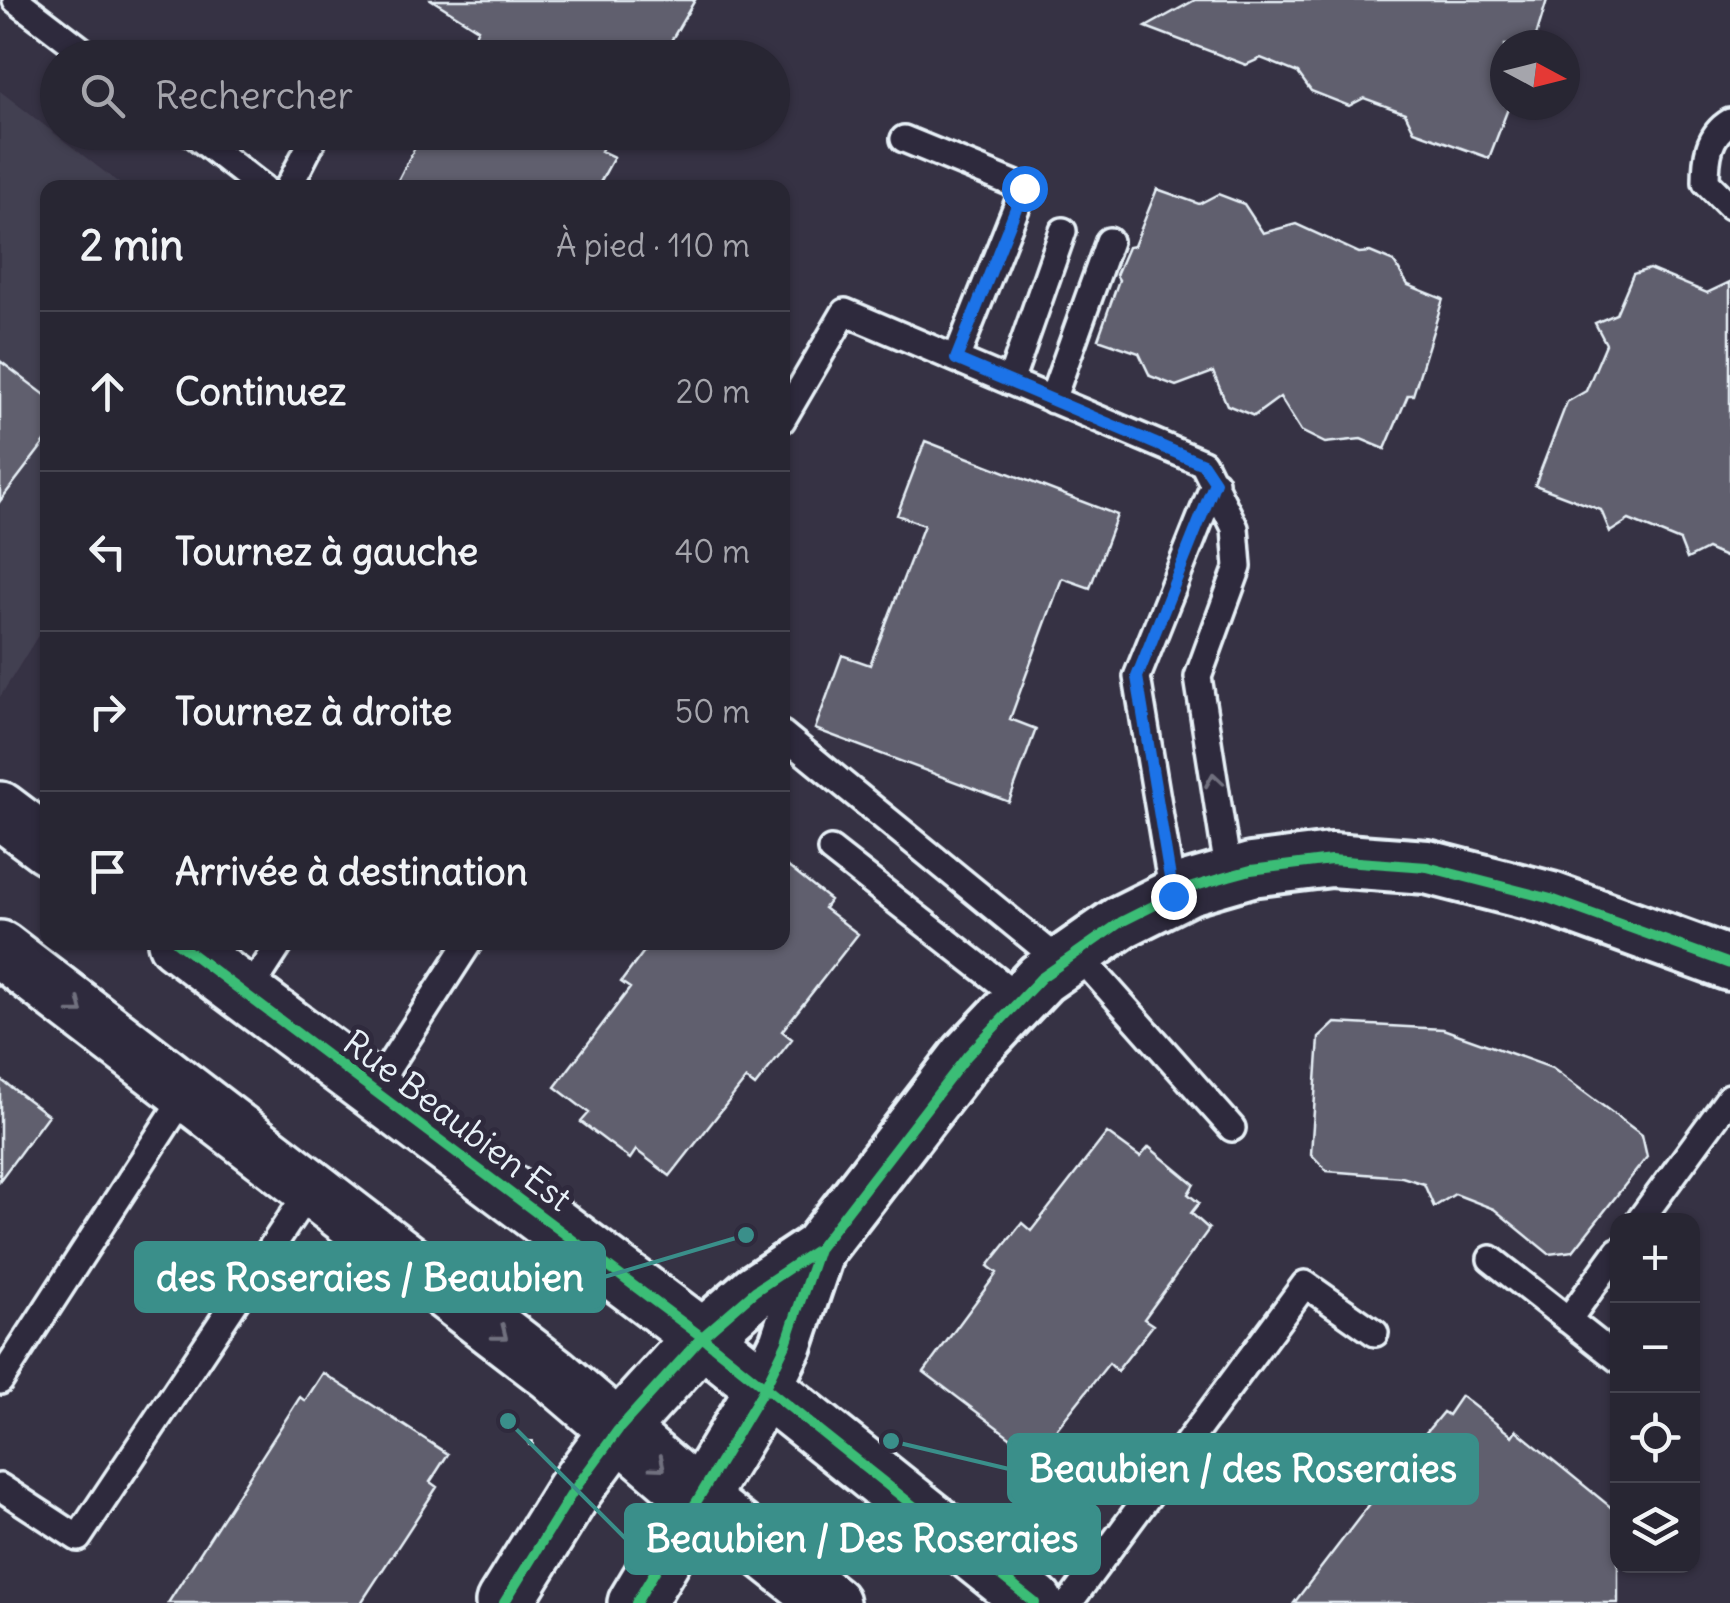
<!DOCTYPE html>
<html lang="fr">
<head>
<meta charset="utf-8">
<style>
  :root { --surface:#282633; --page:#302e3b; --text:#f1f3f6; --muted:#a5a5ac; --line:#44434e }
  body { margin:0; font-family:Delius,sans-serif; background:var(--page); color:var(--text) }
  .controls { position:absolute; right:30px; bottom:30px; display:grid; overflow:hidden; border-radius:20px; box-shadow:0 2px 8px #0004 }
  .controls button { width:90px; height:90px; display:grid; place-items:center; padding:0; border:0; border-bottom:2px solid var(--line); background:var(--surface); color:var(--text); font:50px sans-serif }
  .compass { position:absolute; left:1490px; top:30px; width:90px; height:90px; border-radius:50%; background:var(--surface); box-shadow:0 2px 8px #0004; rotate:97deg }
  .stop { position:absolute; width:30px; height:30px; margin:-22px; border:8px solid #1a73e8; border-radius:50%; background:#fff }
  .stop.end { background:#1a73e8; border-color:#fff; box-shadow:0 2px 10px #0008 }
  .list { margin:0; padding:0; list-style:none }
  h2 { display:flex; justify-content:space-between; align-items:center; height:130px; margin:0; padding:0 40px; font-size:42px }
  h2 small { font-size:32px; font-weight:400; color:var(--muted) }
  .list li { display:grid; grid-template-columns:65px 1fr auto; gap:30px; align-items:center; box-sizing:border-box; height:160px; padding:0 40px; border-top:2px solid var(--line) }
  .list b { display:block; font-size:38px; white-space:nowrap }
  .list em { font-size:32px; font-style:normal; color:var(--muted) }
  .icon { flex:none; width:55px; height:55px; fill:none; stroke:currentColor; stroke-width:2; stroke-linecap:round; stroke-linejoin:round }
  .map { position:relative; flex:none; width:1730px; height:1603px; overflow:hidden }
  .search { position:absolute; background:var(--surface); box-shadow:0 2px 8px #0004; left:40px; top:40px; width:750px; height:110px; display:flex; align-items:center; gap:25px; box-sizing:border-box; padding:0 35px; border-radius:55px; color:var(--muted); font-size:38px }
  .panel { position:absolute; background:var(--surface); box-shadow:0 2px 8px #0004; left:40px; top:180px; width:750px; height:770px; border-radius:20px }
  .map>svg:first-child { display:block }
</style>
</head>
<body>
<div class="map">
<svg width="1730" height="1603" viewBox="0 0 1730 1603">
  <rect width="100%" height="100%" fill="#363244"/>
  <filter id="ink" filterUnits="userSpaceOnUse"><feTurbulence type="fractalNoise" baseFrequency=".01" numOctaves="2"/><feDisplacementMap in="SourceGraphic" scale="20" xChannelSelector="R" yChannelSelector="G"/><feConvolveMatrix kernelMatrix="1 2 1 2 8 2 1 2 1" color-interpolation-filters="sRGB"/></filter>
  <g filter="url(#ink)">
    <!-- built -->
    <path fill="#433f51" d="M0,91L124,187L48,188L47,621L0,697Z"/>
    <!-- building -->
    <path fill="#605e6e" stroke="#e8f1f8" stroke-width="2.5" d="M432,0H695L661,58H464L478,29Z
      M1195,0H1547L1536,36L1528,39L1526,45H1505V105L1509,106L1489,158L1414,131L1405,113L1364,98L1349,106L1311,91L1298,73L1261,58L1246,65L1146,27Z
      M423,132H611L601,151L614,157L597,188H394Z
      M1157,189L1199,204L1218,194L1244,204L1263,233L1296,224L1359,253L1370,252L1394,262L1408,285L1443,299L1413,395H1408L1385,449L1361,439L1325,443L1301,431L1280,397L1254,416L1227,405L1213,372L1176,386L1150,376L1139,353L1098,339L1119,280L1116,275L1128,247L1134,246Z
      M1649,269L1707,293L1730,282V559L1707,549L1687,559L1680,541L1629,520L1610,532L1601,510L1535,485L1567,402L1586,391L1606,344L1595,323L1616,314L1633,274Z
      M0,361L48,397V438L0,501Z
      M925,441L1117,515L1090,588L1062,578L1036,648L1010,719L1036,729L1009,802L815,729L842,655L870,665L924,525L897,515Z
      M782,862L830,900L824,908L858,934L782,1031L792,1039L755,1086L746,1079L670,1176L636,1150L630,1159L581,1122L589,1113L555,1087L630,988L621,982L651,942H782Z
      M1335,1023L1443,1029L1552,1068L1642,1135L1647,1157L1573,1251L1549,1254L1494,1209L1455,1194L1434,1207L1424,1184L1402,1177L1327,1171L1311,1154L1319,1038Z
      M0,1079L48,1115L0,1180Z
      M1107,1133L1140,1157L1149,1147L1194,1184L1188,1194L1199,1203L1191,1213L1209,1229L1144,1319L1153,1325L1117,1371L1109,1363L1035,1456L924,1372L997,1273L988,1266L1022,1223L1031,1231Z
      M323,1373L448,1454L430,1482L437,1487L361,1603H168L300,1397L305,1401Z
      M1461,1396L1512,1436L1516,1430L1618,1513V1603H1294L1405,1458L1443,1412L1448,1415Z"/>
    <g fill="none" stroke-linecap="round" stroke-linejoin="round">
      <!-- lane casing -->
      <g stroke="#e8f1f8" stroke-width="32">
        <path id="lane" d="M16,0L92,58
          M1730,122C1708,135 1706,158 1706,182L1730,206
          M191,132L263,188
          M904,139L1024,188L956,359
          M288,188L317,132
          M1010,382L1063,231
          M1052,400L1109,241
          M782,420L845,312L1203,463L1235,528L1238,567L1198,677L1229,876
          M782,734L1062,963
          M831,850L1021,999
          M1173,896L1137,677L1215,482
          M1076,952L1232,1128
          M246,996L281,942
          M373,1091L469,942
          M1640,1220L1730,1097
          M1491,1259L1618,1359
          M1568,1320L1618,1251
          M0,1381L187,1092
          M0,1487L78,1538L311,1188
          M1069,1603L1305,1284L1375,1333"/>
      </g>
      <!-- street casing -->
      <g stroke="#e8f1f8" stroke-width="60">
        <path id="street" d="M702,1337L755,1291L818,1249L967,1056L1041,978L1121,922L1189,888L1251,870L1331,860L1427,867L1551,899L1730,964
          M765,1387L786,1344L818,1249"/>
      </g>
      <!-- secondary casing -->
      <g stroke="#e8f1f8" stroke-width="62">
        <path id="secondary" d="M0,810L48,846
          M176,942L702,1337L1035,1603
          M0,949L553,1374L700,1500L831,1603
          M504,1603L574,1490L618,1430L702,1337
          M636,1603L765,1387"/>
      </g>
      <!-- path -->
      <path stroke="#e8f1f8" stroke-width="6" stroke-dasharray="10 8" stroke-linecap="butt" d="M528,1443H534"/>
      <!-- lane -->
      <use href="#lane" stroke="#2f2a3d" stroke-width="25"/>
      <!-- street -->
      <use href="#street" stroke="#2f2a3d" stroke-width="52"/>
      <!-- secondary -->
      <use href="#secondary" stroke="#2f2a3d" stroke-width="55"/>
      <!-- cycleway casing -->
      <g stroke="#2f2a3d" stroke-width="16">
        <path id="cycleway" d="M176,942L702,1337L1035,1603
          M504,1603L574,1490L618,1430L702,1337L755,1291L818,1249L967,1056L1041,978L1121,922L1189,888L1229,876L1251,870L1331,860L1427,867L1551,899L1730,964
          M636,1603L765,1387L786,1344L818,1249"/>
      </g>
      <!-- cycleway -->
      <use href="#cycleway" stroke="#3abd76" stroke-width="10"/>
    </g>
    <!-- one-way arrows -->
    <defs><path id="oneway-chevron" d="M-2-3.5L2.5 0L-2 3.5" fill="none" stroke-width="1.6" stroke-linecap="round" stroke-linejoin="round" transform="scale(2.5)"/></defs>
    <g stroke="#70707e">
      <use href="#oneway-chevron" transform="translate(1214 780) rotate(-99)"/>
      <use href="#oneway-chevron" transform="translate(77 1008) rotate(38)"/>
      <use href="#oneway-chevron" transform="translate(501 1334) rotate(38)"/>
      <use href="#oneway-chevron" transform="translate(659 1465) rotate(40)"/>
    </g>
  </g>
  <g fill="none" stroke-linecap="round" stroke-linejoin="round" filter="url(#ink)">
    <!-- route -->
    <path stroke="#1a73e8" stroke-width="12" d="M1024,188L956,359L1203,464L1215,482L1137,677L1173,896"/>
  </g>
  <g text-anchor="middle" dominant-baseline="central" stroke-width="10" stroke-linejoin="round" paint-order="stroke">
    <!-- street labels -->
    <g font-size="35" fill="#e8f1f8" stroke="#2f2a3d">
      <text transform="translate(458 1120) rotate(37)">Rue Beaubien Est</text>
    </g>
  </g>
  <!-- callouts -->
  <path fill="none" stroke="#3a8f8a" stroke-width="4" d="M746 1235L604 1277M891 1441L1009 1469M508 1421L626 1539"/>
  <g fill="#3a8f8a" stroke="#2f2a3d" stroke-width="4">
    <circle cx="746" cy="1235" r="10"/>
    <circle cx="891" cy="1441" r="10"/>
    <circle cx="508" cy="1421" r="10"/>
  </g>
  <g fill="#3a8f8a" stroke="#3a8f8a" stroke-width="4">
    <rect x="136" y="1243" width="468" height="68" rx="10"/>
    <rect x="1009" y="1435" width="468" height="68" rx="10"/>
    <rect x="626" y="1505" width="473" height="68" rx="10"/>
  </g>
  <g font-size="38" text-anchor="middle" font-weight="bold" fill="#fff">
    <text x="370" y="1291">des Roseraies / Beaubien</text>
    <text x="1243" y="1482">Beaubien / des Roseraies</text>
    <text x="862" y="1552">Beaubien / Des Roseraies</text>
  </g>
</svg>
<div class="controls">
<button>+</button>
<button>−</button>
<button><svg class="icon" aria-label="locate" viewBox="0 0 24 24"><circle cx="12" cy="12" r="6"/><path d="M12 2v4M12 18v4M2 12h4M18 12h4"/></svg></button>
<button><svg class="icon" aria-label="layers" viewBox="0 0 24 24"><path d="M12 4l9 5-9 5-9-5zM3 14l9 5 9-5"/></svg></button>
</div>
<svg class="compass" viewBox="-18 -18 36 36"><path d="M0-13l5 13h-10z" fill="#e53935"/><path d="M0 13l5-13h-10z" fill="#a5a5ac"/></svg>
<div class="stop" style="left:1024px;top:188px"></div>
<div class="stop end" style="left:1173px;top:896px"></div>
<div class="search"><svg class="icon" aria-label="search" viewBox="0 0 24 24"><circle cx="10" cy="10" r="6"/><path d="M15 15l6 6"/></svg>Rechercher</div>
<section class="panel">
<h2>2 min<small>À pied · 110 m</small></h2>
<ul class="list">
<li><svg class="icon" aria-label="ahead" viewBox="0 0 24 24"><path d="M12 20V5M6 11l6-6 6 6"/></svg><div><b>Continuez</b></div><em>20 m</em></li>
<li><svg class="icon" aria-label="left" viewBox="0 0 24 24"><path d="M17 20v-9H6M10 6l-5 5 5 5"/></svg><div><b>Tournez à gauche</b></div><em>40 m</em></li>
<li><svg class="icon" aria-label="right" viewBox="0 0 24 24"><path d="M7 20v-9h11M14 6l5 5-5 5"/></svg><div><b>Tournez à droite</b></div><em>50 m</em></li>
<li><svg class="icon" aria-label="arrive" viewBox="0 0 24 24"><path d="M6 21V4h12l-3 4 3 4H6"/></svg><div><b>Arrivée à destination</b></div></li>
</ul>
</section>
</div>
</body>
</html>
